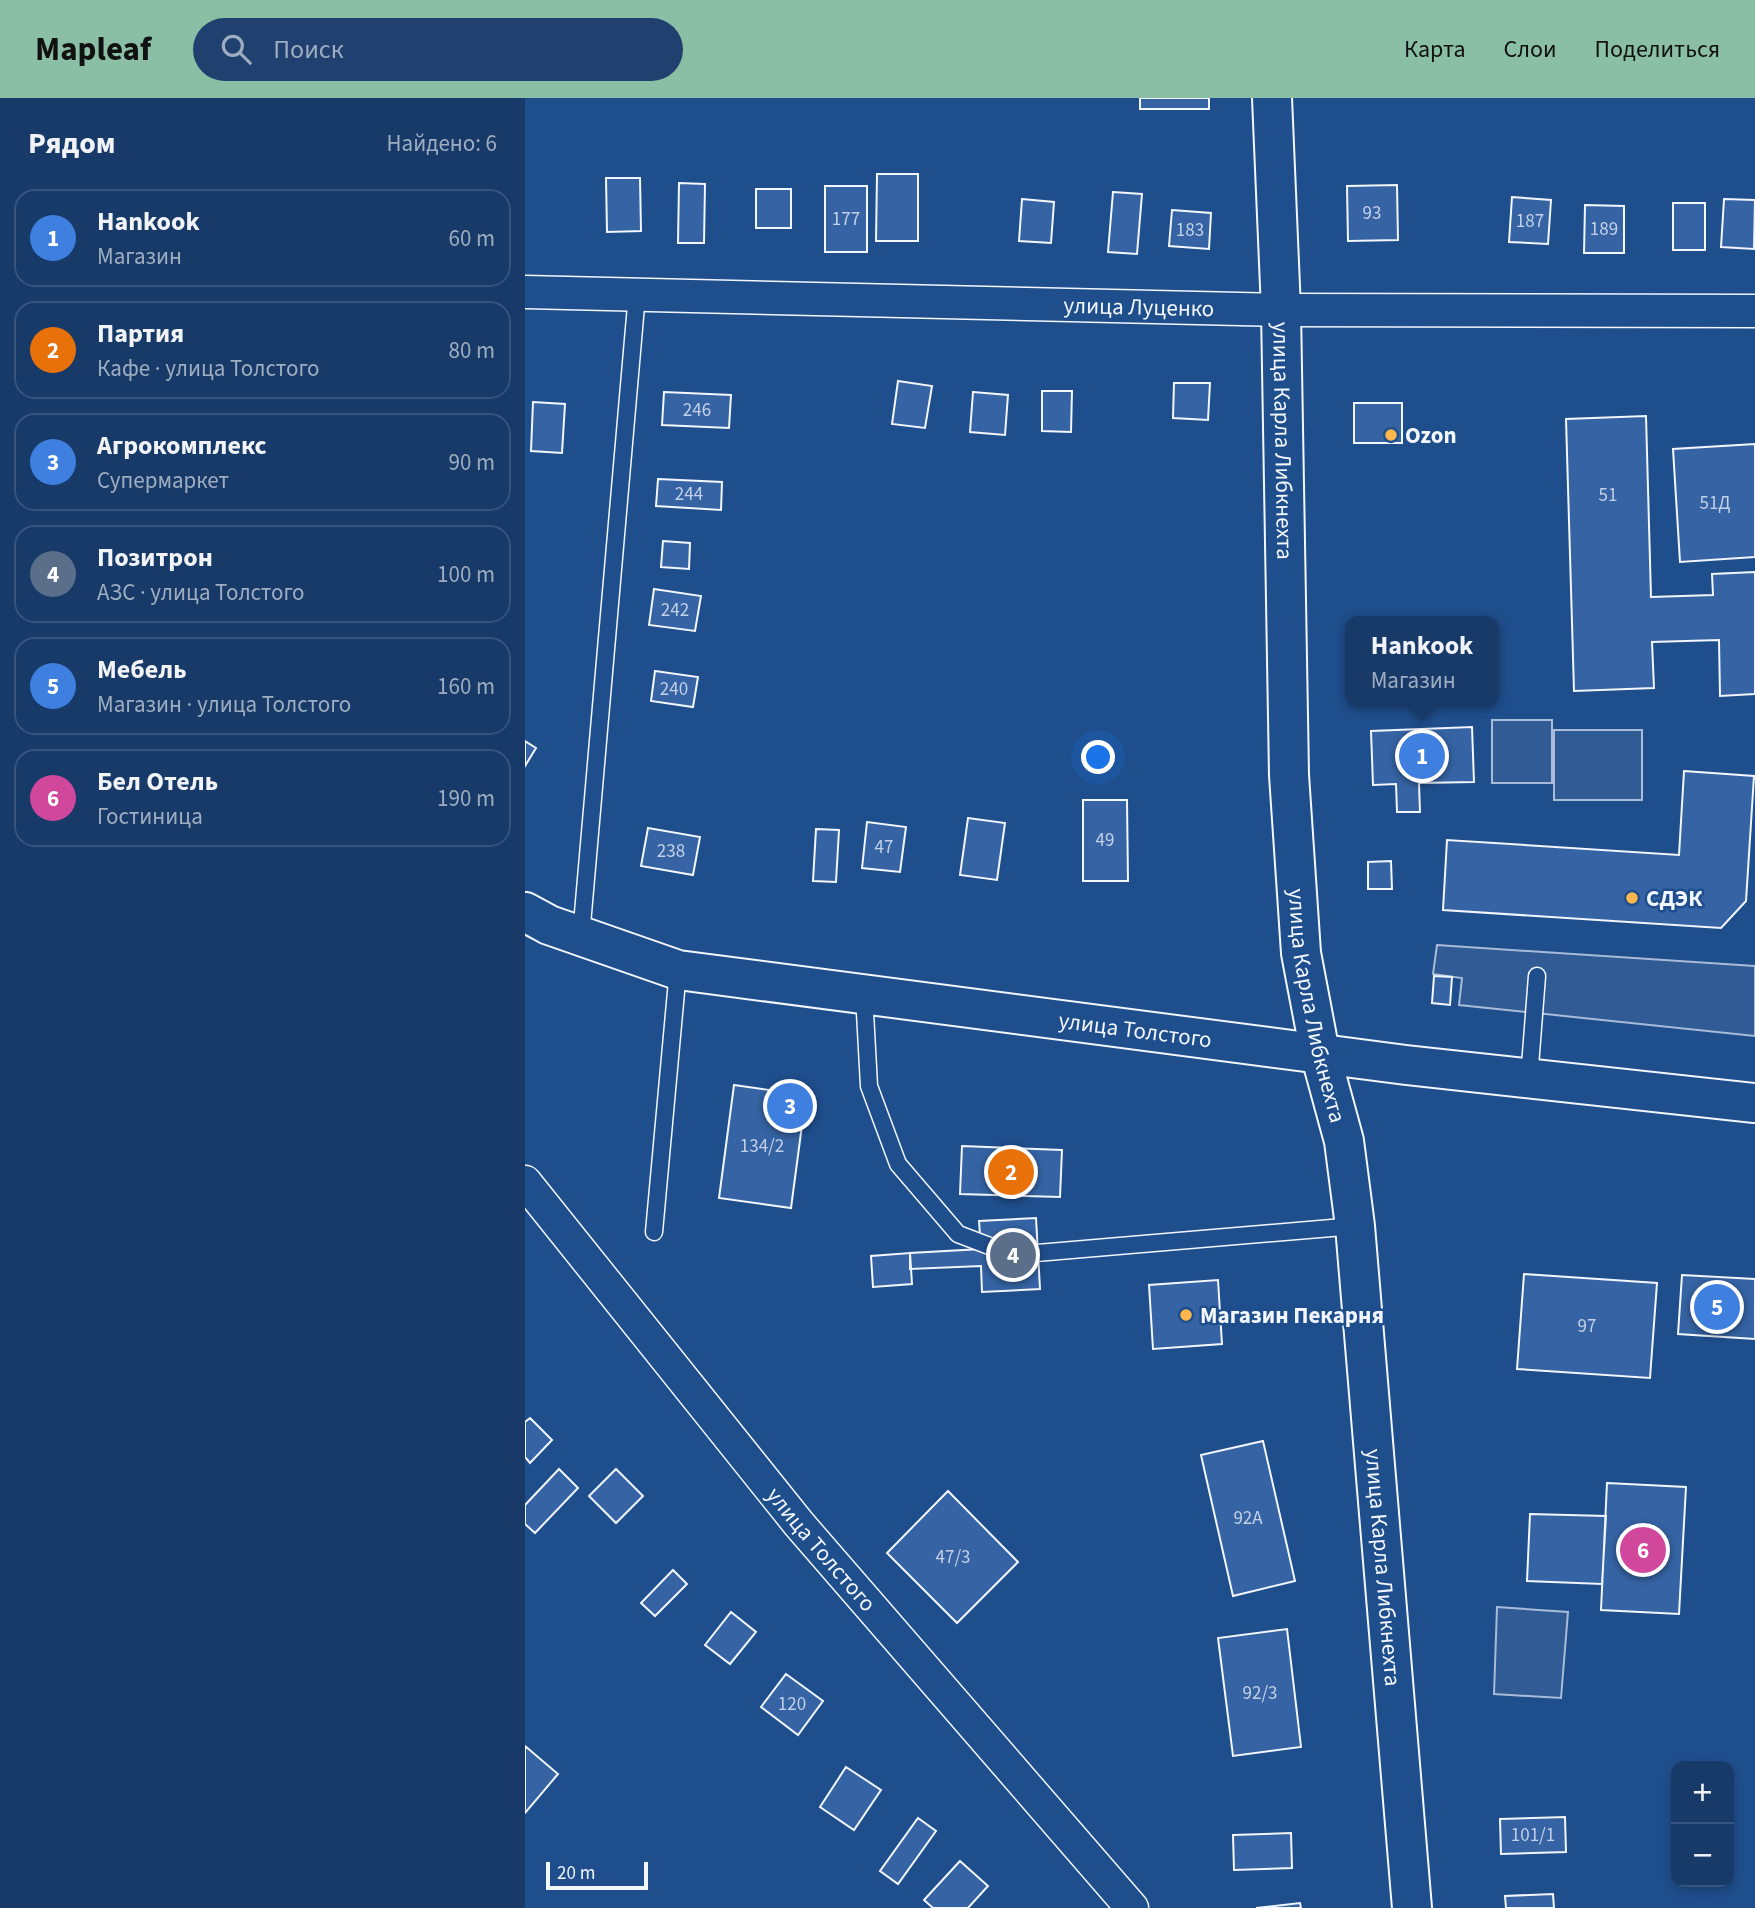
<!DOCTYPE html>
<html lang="ru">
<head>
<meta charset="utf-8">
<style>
  :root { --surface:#173a69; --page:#20416f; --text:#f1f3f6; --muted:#9eadc0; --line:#36547d; --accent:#8abfa5 }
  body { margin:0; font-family:"Source Sans 3",sans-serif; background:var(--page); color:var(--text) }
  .controls { position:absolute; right:21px; bottom:21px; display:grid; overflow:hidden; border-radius:14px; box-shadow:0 4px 10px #0003 }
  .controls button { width:63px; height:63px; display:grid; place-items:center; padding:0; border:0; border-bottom:2px solid var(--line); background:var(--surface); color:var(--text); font:35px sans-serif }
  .scale { position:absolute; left:21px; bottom:18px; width:102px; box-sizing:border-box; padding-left:7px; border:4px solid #f2f6ff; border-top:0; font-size:19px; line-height:24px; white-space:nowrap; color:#f2f6ff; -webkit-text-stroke:5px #1f4e8c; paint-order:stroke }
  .you { position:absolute; left:574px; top:660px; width:24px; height:24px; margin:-18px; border:5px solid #fff; border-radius:50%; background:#1a73e8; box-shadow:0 0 0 10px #1a73e833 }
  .badge { display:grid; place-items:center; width:46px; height:46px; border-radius:50%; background:var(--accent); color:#fff; font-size:23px; font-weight:700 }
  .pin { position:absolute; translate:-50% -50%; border:4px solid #fff; box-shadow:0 2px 7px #0006 }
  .popup { position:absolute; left:820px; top:518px; width:154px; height:91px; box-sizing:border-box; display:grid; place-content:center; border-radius:14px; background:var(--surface); filter:drop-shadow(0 2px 5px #0005); font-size:23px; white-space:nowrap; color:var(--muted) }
  .popup b { font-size:26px; color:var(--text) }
  .popup::after { content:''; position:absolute; left:50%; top:100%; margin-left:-14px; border:14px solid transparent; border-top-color:var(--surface) }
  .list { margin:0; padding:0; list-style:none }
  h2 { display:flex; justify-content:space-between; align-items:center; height:91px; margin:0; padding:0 28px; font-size:30px }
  h2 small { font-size:23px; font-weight:400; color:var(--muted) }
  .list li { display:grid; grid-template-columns:46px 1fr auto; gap:21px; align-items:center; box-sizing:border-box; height:98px; margin:0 14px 14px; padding:0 14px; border:2px solid var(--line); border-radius:21px }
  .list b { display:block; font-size:26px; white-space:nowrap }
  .list p { margin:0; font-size:23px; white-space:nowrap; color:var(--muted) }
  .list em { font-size:23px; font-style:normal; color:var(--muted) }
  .icon { flex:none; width:38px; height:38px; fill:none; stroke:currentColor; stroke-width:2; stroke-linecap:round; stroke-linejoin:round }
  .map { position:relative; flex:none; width:1230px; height:1810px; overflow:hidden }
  header { display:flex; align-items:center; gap:42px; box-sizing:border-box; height:98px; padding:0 35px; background:var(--accent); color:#111 }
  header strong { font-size:33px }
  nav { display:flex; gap:38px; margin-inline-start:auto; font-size:24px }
  .search { width:490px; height:63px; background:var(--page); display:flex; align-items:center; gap:18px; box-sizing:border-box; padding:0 24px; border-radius:38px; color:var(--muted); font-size:26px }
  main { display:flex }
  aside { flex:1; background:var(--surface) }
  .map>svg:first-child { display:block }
</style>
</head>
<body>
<header>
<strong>Mapleaf</strong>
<div class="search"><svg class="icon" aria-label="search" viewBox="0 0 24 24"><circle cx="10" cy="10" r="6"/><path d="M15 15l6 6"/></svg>Поиск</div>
<nav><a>Карта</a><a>Слои</a><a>Поделиться</a></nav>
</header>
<main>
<aside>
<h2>Рядом<small>Найдено: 6</small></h2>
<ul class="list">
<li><span class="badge" style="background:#3f7fe0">1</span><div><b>Hankook</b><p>Магазин</p></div><em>60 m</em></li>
<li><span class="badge" style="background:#e8710a">2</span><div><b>Партия</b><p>Кафе · улица Толстого</p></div><em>80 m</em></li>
<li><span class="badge" style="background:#3f7fe0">3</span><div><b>Агрокомплекс</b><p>Супермаркет</p></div><em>90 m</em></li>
<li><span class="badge" style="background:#5c6f8a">4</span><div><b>Позитрон</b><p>АЗС · улица Толстого</p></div><em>100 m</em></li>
<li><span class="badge" style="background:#3f7fe0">5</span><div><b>Мебель</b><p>Магазин · улица Толстого</p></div><em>160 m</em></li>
<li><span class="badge" style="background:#d1479c">6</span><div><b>Бел Отель</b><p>Гостиница</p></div><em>190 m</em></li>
</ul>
</aside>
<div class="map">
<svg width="1230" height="1810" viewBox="0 0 1230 1810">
  <rect width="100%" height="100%" fill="#1f4e8c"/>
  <!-- built -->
  <path fill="#305b95" stroke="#a8bbd7" stroke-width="2" d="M1027,622V685H967V622Z
    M1029,632H1117V702H1029Z
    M912,847L1230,868V938L934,907L937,880L908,876Z
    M972,1509L1043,1514L1036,1600L969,1596Z"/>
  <!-- building -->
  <path fill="#3563a3" stroke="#f2f6ff" stroke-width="2" d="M615,0H684V11H615Z
    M352,76H393V143H351Z
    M81,80H115L116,133L82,134Z
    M154,85L180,86L179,145H153Z
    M872,87L873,142L823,143L822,88Z
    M300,88H342V154H300Z
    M231,91H266V130H231Z
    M588,94L617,96L612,156L583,154Z
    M987,99L1026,102L1023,146L984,144Z
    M497,101L529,104L526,145L494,143Z
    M1199,101L1230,102L1229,151L1196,149Z
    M1148,105H1180V152H1148Z
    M1060,107L1099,108V155H1059Z
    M647,112L686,115L684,151L644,148Z
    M373,283L407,288L400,330L367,326Z
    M649,285H685L683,322L648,320Z
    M517,293H547L546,334L517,333Z
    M139,294L206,297L204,330L137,327Z
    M448,294L483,297L480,337L445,334Z
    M8,304L40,306L37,355L6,353Z
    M829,305H877V345H829Z
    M1121,318L1126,499L1188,497L1187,476L1230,474V596L1195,598L1194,542L1127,544L1129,590L1049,593L1041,321Z
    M1230,346V459L1155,464L1148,351Z
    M133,381L197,384L196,412L131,408Z
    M138,443L165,445L164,471L136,469Z
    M129,491L176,498L170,533L124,527Z
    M130,573L173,579L168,609L126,603Z
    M947,629L949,684L894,685L895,714H872L871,686L848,687L846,633Z
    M0,643L11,650L0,668Z
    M1159,673L1229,678L1221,803L1196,830L918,812L922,742L1154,757Z
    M558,702H602L603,783H558Z
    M443,720L480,725L472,782L435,777Z
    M342,724L381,729L375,774L337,770Z
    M123,730L175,739L168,777L116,768Z
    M291,731L314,732L311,784L288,783Z
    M866,763L867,791H843V764Z
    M909,878L927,879L925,907L907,905Z
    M209,987L281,997L266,1110L194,1100Z
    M437,1048L537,1052L535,1099L435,1096Z
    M511,1120L515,1191L457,1194L456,1168L385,1171V1155L456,1151L454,1123Z
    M385,1155L387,1186L348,1189L346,1158Z
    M999,1176L1132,1185L1125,1280L992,1271Z
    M1157,1177L1230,1181V1241L1153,1236Z
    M693,1182L697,1246L628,1251L624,1187Z
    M5,1320L27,1342L5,1365L0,1359V1324Z
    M738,1343L770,1483L708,1498L676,1357Z
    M34,1371L53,1390L10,1435L0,1426V1407Z
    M91,1371L118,1398L91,1425L64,1398Z
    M1082,1385L1161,1389L1154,1516L1076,1512Z
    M423,1393L493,1464L432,1525L362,1455Z
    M1005,1416L1081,1418L1077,1486L1002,1483Z
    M148,1472L162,1486L130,1518L116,1505Z
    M206,1514L231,1534L205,1566L180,1547Z
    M762,1531L776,1649L708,1658L693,1540Z
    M261,1576L298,1603L273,1637L236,1609Z
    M0,1648L33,1676L0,1715Z
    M321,1669L356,1692L329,1732L295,1709Z
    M1040,1719L1041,1754L976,1756L975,1721Z
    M393,1720L411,1733L373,1786L355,1773Z
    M766,1735L767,1770L709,1772L708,1737Z
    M435,1763L463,1788L443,1810H408L399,1802Z
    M1028,1796L1029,1810H981L980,1798Z
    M775,1805L776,1810H731Z"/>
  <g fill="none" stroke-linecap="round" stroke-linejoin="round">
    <!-- service casing -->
    <g stroke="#f2f6ff" stroke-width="19">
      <path id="service" d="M56,838L112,196
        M339,896L344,988L373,1066L433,1136L488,1157L830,1128
        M1004,981L1012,878
        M129,1134L153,872"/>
    </g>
    <!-- minor casing -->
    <g stroke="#f2f6ff" stroke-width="35">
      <g id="minor">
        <path id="s1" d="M0,194L756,212L1230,213"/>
        <path id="s2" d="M0,1084L274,1426L607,1810"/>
      </g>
    </g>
    <!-- tertiary casing -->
    <g stroke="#f2f6ff" stroke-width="42">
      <g id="tertiary">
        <path id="s3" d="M747,0L756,212L764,677L776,855L795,955L819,1043L830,1128L887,1810"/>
      </g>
    </g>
    <!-- secondary casing -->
    <g stroke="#f2f6ff" stroke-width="42">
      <g id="secondary">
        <path id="s4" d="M0,814L24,827L153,872L881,967L1230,1005"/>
      </g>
    </g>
    <!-- service -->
    <use href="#service" stroke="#1f4e8c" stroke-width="16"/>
    <!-- minor -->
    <use href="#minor" stroke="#1f4e8c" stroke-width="32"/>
    <!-- tertiary -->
    <use href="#tertiary" stroke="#1f4e8c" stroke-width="38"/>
    <!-- secondary -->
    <use href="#secondary" stroke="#1f4e8c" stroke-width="38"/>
  </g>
  <!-- markers -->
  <g fill="#ffb74d" stroke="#1f4e8c" stroke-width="2.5">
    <circle cx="866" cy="337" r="7"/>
    <circle cx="1107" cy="800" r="7"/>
    <circle cx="661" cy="1217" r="7"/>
  </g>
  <g text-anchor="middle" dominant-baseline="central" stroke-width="5" stroke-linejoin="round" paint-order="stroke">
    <!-- number labels -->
    <g font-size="19" fill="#c3d1e8">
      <text x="847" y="115">93</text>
      <text x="321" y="121">177</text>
      <text x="1005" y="123">187</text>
      <text x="1079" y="131">189</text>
      <text x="665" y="132">183</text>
      <text x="172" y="312">246</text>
      <text x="164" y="396">244</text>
      <text x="1083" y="397">51</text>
      <text x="1190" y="405">51Д</text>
      <text x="150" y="512">242</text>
      <text x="149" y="591">240</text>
      <text x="580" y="742">49</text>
      <text x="359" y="749">47</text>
      <text x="146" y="753">238</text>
      <text x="237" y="1048">134/2</text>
      <text x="1062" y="1228">97</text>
      <text x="723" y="1420">92А</text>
      <text x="428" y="1459">47/3</text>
      <text x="735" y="1595">92/3</text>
      <text x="267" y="1606">120</text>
      <text x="1008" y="1737">101/1</text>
    </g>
    <!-- street labels -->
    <g font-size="23" fill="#f2f6ff" stroke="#1f4e8c">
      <text stroke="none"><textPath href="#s1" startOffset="614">улица Луценко</textPath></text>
      <text stroke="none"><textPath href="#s3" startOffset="343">улица Карла Либкнехта</textPath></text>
      <text stroke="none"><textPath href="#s3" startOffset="910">улица Карла Либкнехта</textPath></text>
      <text stroke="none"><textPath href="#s4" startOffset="625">улица Толстого</textPath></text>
      <text stroke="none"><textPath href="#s2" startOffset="472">улица Толстого</textPath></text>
      <text stroke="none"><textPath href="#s3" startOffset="1477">улица Карла Либкнехта</textPath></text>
    </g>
    <!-- poi labels -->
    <g font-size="23" font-weight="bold" fill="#f2f6ff" stroke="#1f4e8c" text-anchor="start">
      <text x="880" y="337">Ozon</text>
      <text x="1121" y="800">СДЭК</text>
      <text x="675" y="1217">Магазин Пекарня</text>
    </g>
  </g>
</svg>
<div class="controls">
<button>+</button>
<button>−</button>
</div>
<div class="scale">20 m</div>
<div class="you"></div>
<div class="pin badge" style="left:897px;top:658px;background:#3f7fe0">1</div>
<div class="popup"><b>Hankook</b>Магазин</div>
<div class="pin badge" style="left:486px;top:1074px;background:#e8710a">2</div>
<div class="pin badge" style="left:265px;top:1008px;background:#3f7fe0">3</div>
<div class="pin badge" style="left:488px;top:1157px;background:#5c6f8a">4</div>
<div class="pin badge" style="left:1192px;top:1209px;background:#3f7fe0">5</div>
<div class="pin badge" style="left:1118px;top:1452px;background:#d1479c">6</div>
</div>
</main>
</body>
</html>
